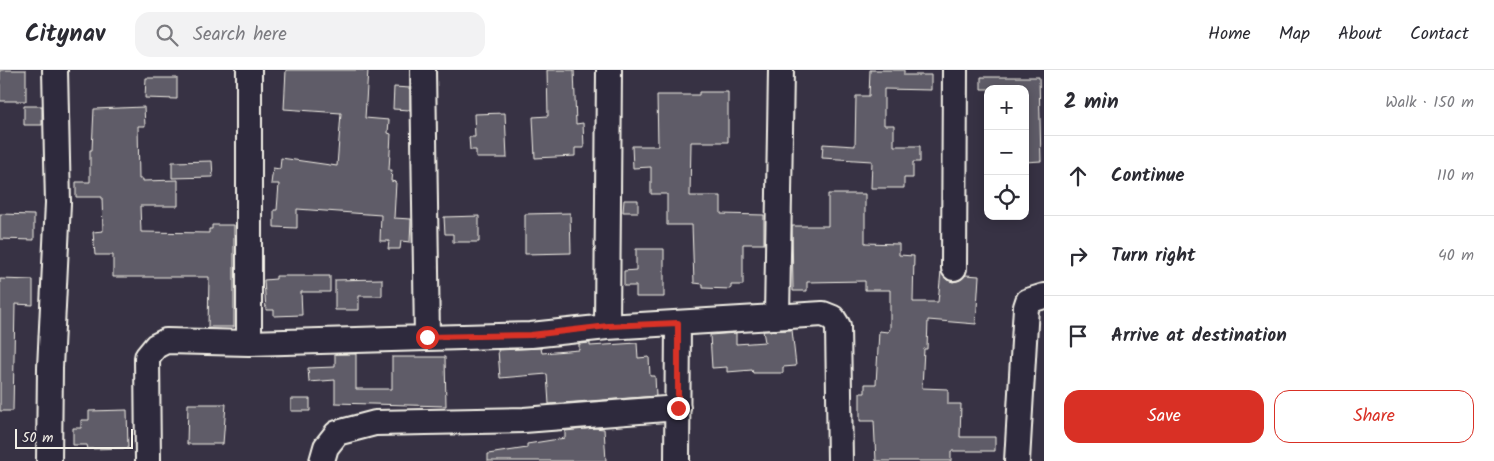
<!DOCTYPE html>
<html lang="en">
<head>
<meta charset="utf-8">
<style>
  :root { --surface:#fff; --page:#f2f2f3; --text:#2b2b33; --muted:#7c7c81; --line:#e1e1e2; --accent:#d93025 }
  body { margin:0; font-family:Kalam,sans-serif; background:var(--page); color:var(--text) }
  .controls { position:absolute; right:15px; top:15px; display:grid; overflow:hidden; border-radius:10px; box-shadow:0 2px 12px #0003 }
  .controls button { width:45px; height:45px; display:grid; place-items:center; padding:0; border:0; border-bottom:1px solid var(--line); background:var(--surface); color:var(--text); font:25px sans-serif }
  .scale { position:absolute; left:15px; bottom:12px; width:118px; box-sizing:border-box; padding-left:5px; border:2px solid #f4f1e8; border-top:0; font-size:14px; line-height:18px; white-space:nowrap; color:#f4f1e8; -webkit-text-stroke:4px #2f2a3d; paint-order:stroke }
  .stop { position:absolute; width:15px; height:15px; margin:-11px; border:4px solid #d93025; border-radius:50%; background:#fff }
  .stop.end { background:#d93025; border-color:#fff; box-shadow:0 1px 5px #0008 }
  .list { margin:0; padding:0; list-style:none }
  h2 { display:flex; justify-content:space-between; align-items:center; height:65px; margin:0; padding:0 20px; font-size:21px }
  h2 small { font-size:16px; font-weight:400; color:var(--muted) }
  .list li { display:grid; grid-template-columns:32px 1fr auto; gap:15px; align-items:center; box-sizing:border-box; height:80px; padding:0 20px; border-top:1px solid var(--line) }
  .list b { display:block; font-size:19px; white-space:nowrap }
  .list em { font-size:16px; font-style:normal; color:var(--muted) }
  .actions { display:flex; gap:10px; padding:15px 20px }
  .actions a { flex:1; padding:11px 0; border:1px solid var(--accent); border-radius:15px; text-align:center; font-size:18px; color:var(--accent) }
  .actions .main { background:var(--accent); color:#fff }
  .icon { flex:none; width:28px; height:28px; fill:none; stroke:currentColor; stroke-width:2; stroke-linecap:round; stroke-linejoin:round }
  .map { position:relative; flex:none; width:1044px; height:391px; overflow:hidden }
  header { display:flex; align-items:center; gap:30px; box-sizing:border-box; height:70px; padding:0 25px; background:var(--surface); border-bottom:1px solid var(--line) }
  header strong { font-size:24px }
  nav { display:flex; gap:28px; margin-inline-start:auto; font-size:18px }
  .search { width:350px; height:45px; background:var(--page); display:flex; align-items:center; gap:12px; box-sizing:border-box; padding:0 18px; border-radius:15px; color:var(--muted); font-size:19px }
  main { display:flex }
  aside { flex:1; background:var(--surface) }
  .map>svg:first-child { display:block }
</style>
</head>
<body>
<header>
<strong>Citynav</strong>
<div class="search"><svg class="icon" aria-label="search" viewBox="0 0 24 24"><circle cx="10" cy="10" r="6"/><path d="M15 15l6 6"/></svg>Search here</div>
<nav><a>Home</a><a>Map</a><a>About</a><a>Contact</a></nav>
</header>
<main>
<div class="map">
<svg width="1044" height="391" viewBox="0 0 1044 391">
  <rect width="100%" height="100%" fill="#373244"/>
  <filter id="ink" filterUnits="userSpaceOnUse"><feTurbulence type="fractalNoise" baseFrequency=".02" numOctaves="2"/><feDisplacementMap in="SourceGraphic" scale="10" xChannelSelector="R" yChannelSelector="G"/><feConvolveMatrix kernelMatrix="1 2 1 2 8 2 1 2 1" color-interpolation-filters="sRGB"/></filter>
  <g filter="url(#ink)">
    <!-- building -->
    <path fill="#5f5c67" stroke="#f4f1e8" d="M0,0H26V31H0Z
      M286,0H368L365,48L389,50L388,63L391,64L389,100H392L391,111L396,112L394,148L411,149L410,172L401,171L400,179H388L389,171H380L381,145L297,139V158L274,157V140H277L279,114H271L273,98L280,99L281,88L337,96L341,43L284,39Z
      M547,0H574L576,54L583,53L584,78H575V86L535,88L533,47L548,46Z
      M870,0H904V5H931V20L884,19V55H894V76H920V92H913V108H904V118H871L872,91L822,88L823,74L855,76L856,26H869Z
      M981,7H1039L1041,91L1025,92V19H981Z
      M146,8H177V29L145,28Z
      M394,17L410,18V40L393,39Z
      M699,22H728V72H691L690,126H721V144L764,145V174H743V215H731V219L703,218V214L694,213L692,155H667V124H651V97L633,98L632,76H658L657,25H699Z
      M24,36H42V55H24Z
      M144,37L145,56H138L139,109H143V111L178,110V136H140L141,162L209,163V159H212V155H234V257H208L209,207H113V185H95L93,162L103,161L102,127H76V112H90V80H92L94,39Z
      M505,43L507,88H476V80H470L469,67H475L474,44Z
      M212,91L213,107L172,108V92Z
      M828,124H865V173L899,174V185L914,186L913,232H938L941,201L947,210L953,212L960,210L966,205L979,206L976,254L928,250L927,279H924L922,318L948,319V334H961L960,367H995V381H951V391H876L874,351H860V323H865V314H876L879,261L888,262L890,259V220H865V211L807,212V221H793L792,156H828Z
      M624,130H638V142H623Z
      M570,143L571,183L525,184V144Z
      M0,144L34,145V170L0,169Z
      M479,146V172H453V164H445L444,147Z
      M636,179H664V227H636V216H624V201L636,200Z
      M276,206H330V222H301L302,245L274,246V240H266L264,210L276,209Z
      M0,209L33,210V235L15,234L13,341H0Z
      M382,209V226H359V240H335V210Z
      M792,260L796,296L783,297V303H753L752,300L727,302V297L712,298L710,265L736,263V274L765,272L763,261Z
      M590,273V276L637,273L638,288L649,287L650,306H655L656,326L549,334L547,304L500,308L498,280L541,278L542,283L579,280V274Z
      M335,284H356V319H392V287H445L446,336L335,333V310L309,312L308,298L335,297Z
      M291,329H310V341H291Z
      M188,334H226L223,374H187Z
      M127,340L128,378L88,379L87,375H73V358H81V350H89V341Z
      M595,358L604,359L606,391H488V384L527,378V374L565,368V361Z"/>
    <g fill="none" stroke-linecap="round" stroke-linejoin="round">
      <!-- minor casing -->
      <g stroke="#f4f1e8" stroke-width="28">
        <path id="minor" d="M423,0L427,267
          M954,198L955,0
          M777,247L781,0
          M607,257L609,0
          M249,273V0
          M49,391L50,298L58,133L55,0
          M148,391L147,287L156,276L166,271L249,273L531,265L607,257L823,244L833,248L838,256L840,391
          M322,391L326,377L337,363L375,353L524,350L678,338
          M677,391L678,253
          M1017,391L1026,237L1028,231L1044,226"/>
      </g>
      <!-- minor -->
      <use href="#minor" stroke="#2f2a3d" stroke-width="24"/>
    </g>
  </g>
  <g fill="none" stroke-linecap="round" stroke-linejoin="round" filter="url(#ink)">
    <!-- route -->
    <path stroke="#d93025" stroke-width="6" d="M427,267L531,265L608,256L678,253V338"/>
  </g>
</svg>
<div class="controls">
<button>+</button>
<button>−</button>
<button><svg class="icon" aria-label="locate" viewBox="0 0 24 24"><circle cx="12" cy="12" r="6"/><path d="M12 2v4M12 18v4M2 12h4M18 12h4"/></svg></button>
</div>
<div class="scale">50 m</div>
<div class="stop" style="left:427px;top:267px"></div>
<div class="stop end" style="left:678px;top:338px"></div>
</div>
<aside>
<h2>2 min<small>Walk · 150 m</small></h2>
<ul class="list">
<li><svg class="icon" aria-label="ahead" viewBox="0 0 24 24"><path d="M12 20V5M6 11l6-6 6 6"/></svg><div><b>Continue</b></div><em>110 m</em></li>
<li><svg class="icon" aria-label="right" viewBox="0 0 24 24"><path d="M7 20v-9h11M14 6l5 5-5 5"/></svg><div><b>Turn right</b></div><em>40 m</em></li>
<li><svg class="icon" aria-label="arrive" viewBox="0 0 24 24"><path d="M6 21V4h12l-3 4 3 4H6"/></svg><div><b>Arrive at destination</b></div></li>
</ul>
<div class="actions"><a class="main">Save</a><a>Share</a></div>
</aside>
</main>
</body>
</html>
